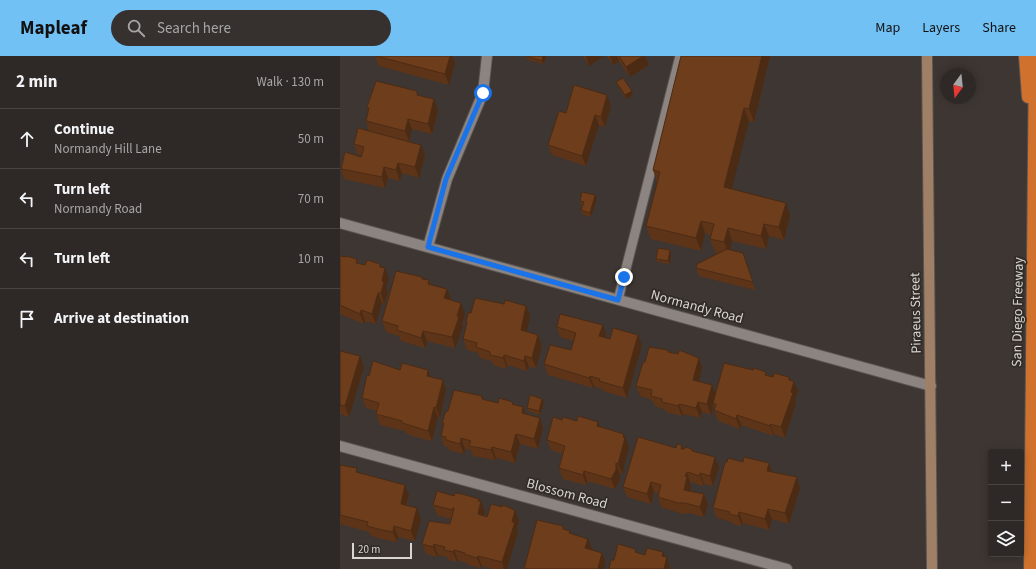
<!DOCTYPE html>
<html lang="en">
<head>
<meta charset="utf-8">
<style>
  :root { --surface:#2e2826; --page:#36302e; --text:#f1f3f6; --muted:#a7a6a7; --line:#494443; --accent:#72c1f5 }
  body { margin:0; font-family:"Source Sans 3",sans-serif; background:var(--page); color:var(--text) }
  .controls { position:absolute; right:12px; bottom:12px; display:grid; overflow:hidden; border-radius:4px; box-shadow:0 2px 10px #0003 }
  .controls button { width:36px; height:36px; display:grid; place-items:center; padding:0; border:0; border-bottom:1px solid var(--line); background:var(--surface); color:var(--text); font:20px sans-serif }
  .compass { position:absolute; left:600px; top:12px; width:36px; height:36px; border-radius:50%; background:var(--surface); box-shadow:0 2px 10px #0003; rotate:195deg }
  .scale { position:absolute; left:12px; bottom:10px; width:60px; box-sizing:border-box; padding-left:4px; border:2px solid #d9d5d2; border-top:0; font-size:11px; line-height:14px; white-space:nowrap; color:#d9d5d2; -webkit-text-stroke:3px #322c28; paint-order:stroke }
  .stop { position:absolute; width:12px; height:12px; margin:-9px; border:3px solid #1a73e8; border-radius:50%; background:#fff }
  .stop.end { background:#1a73e8; border-color:#fff; box-shadow:0 1px 4px #0008 }
  .list { margin:0; padding:0; list-style:none }
  h2 { display:flex; justify-content:space-between; align-items:center; height:52px; margin:0; padding:0 16px; font-size:17px }
  h2 small { font-size:13px; font-weight:400; color:var(--muted) }
  .list li { display:grid; grid-template-columns:26px 1fr auto; gap:12px; align-items:center; box-sizing:border-box; height:60px; padding:0 16px; border-top:1px solid var(--line) }
  .list b { display:block; font-size:15px; white-space:nowrap }
  .list p { margin:0; font-size:13px; white-space:nowrap; color:var(--muted) }
  .list em { font-size:13px; font-style:normal; color:var(--muted) }
  .icon { flex:none; width:22px; height:22px; fill:none; stroke:currentColor; stroke-width:2; stroke-linecap:round; stroke-linejoin:round }
  .map { position:relative; flex:none; width:696px; height:513px; overflow:hidden }
  header { display:flex; align-items:center; gap:24px; box-sizing:border-box; height:56px; padding:0 20px; background:var(--accent); color:#111 }
  header strong { font-size:19px }
  nav { display:flex; gap:22px; margin-inline-start:auto; font-size:14px }
  .search { width:280px; height:36px; background:var(--page); display:flex; align-items:center; gap:10px; box-sizing:border-box; padding:0 14px; border-radius:22px; color:var(--muted); font-size:15px }
  main { display:flex }
  aside { flex:1; background:var(--surface) }
  .map>svg:first-child { display:block }
</style>
</head>
<body>
<header>
<strong>Mapleaf</strong>
<div class="search"><svg class="icon" aria-label="search" viewBox="0 0 24 24"><circle cx="10" cy="10" r="6"/><path d="M15 15l6 6"/></svg>Search here</div>
<nav><a>Map</a><a>Layers</a><a>Share</a></nav>
</header>
<main>
<aside>
<h2>2 min<small>Walk · 130 m</small></h2>
<ul class="list">
<li><svg class="icon" aria-label="ahead" viewBox="0 0 24 24"><path d="M12 20V5M6 11l6-6 6 6"/></svg><div><b>Continue</b><p>Normandy Hill Lane</p></div><em>50 m</em></li>
<li><svg class="icon" aria-label="left" viewBox="0 0 24 24"><path d="M17 20v-9H6M10 6l-5 5 5 5"/></svg><div><b>Turn left</b><p>Normandy Road</p></div><em>70 m</em></li>
<li><svg class="icon" aria-label="left" viewBox="0 0 24 24"><path d="M17 20v-9H6M10 6l-5 5 5 5"/></svg><div><b>Turn left</b></div><em>10 m</em></li>
<li><svg class="icon" aria-label="arrive" viewBox="0 0 24 24"><path d="M6 21V4h12l-3 4 3 4H6"/></svg><div><b>Arrive at destination</b></div></li>
</ul>
</aside>
<div class="map">
<svg width="696" height="513" viewBox="0 0 696 513">
  <rect width="100%" height="100%" fill="#3d3632"/>
  <g fill="none" stroke-linecap="round" stroke-linejoin="round">
    <!-- lane casing -->
    <g stroke="#5a5451" stroke-width="11">
      <path id="lane" d="M278,244L340,0"/>
    </g>
    <!-- street casing -->
    <g stroke="#5a5451" stroke-width="12">
      <path id="street" d="M0,167L591,330
        M88,191L107,123L143,37L147,0
        M0,390L447,513"/>
    </g>
    <!-- secondary casing -->
    <g stroke="#5a5451" stroke-width="12">
      <path id="secondary" d="M587,0L592,513"/>
    </g>
    <!-- highway casing -->
    <g stroke="#5a5451" stroke-width="14">
      <path id="highway" d="M685,0L688,41
        M690,513L695,0"/>
    </g>
    <!-- lane -->
    <use href="#lane" stroke="#8c8480" stroke-width="9"/>
    <!-- street -->
    <use href="#street" stroke="#8c8480" stroke-width="10"/>
    <!-- secondary -->
    <use href="#secondary" stroke="#a07f67" stroke-width="10"/>
    <!-- highway -->
    <use href="#highway" stroke="#d0722d" stroke-width="12"/>
  </g>
  <!-- wall -->
  <path fill="#5e3418" d="M35,0H112L115,7L109,29L39,10Z
    M186,0H206L204,8L188,4Z
    M243,0H264L249,10Z
    M267,0H305L309,9L290,21L279,5L273,9Z
    M430,0L414,66L409,65L391,133L450,160L444,184L429,180L426,193L392,185L390,194L403,197L415,234L359,220L356,212L379,197L375,196L370,183L371,179L365,177L361,195L311,183L306,170L317,127L313,114Z
    M276,26L293,39L286,43L278,30Z
    M267,39L271,50L265,71L259,69L246,110L212,99L208,89L226,57Z
    M79,40L98,54L92,78L72,73L69,85L32,76L85,99L79,122L62,117L60,125L48,122L45,132L4,123L1,113L21,101L22,99L17,98L14,88L29,75L26,65L28,55L27,51Z
    M257,143L251,161L242,158L241,154L243,149L241,148L240,145Z
    M330,194L331,198L330,208L317,206L316,203Z
    M0,200L6,201L17,203L19,208L25,209L40,208L41,211L49,222L46,232L48,236L44,248L42,247L36,268L25,265L24,268L0,258Z
    M82,221L83,223L89,224L90,228L111,243L125,257L122,268L123,271L115,292L87,285L85,292L61,285L59,280L46,276L42,265Z
    M164,248L186,250L190,260L186,276L198,279L202,290L196,312L189,311L187,315L167,309V313L153,309L152,305L140,302L138,297L127,294L123,283L127,268L126,265L131,257Z
    M217,271L266,279L265,282L302,289L287,342L263,335L262,333L254,330L253,332L208,319L204,308L231,294L234,285L220,281Z
    M328,294L329,296L338,298L359,302L362,312L359,325L372,329L375,338L413,314L426,316L427,319L433,321H449L450,324L458,335L455,344L456,347L445,382L434,378V380L401,369L400,373L378,365L374,354L375,353L373,349L371,359L362,356L360,362L343,358L342,360L326,356L324,353L315,350L312,344L300,340L296,330L305,306Z
    M0,295L24,311L9,361L0,358Z
    M60,314L103,324L106,334L100,362L98,361L92,385L72,380L66,377L65,375L40,369L36,358L37,355L26,352L22,342L29,320Z
    M144,343L158,347L174,349L183,351L186,358L200,362L203,372L198,393L180,388L175,407L156,402L155,404L133,400L131,394L125,393L124,398L109,394L108,391L104,390L101,380L103,370L102,367L108,355Z
    M202,343L204,346L200,359L188,355L187,352Z
    M222,364L260,371L284,378L289,392L282,418H280V424L275,433L247,425L246,429L223,423L219,412L223,398L211,394L207,384Z
    M336,392L353,395L379,412L373,430L364,428V430L350,426V428L351,431L350,435L364,438L368,449L364,461L349,457L342,458L321,451L318,441L319,437L314,436L311,448L287,441L283,431Z
    M387,406H403L429,407L432,416L460,432L449,468L432,463L429,474L403,467L402,470L393,468L392,466L377,462L373,452Z
    M0,409L69,439L67,450L77,452L81,463L75,485L58,481L57,486L46,484L31,480L29,476L0,468Z
    M114,440L139,443V445H141L145,456L144,459L147,461L175,454L179,465L177,472L178,476L167,513H153L142,510L141,512L128,509L127,507L118,504L117,506L108,504L107,501L98,499L97,501L86,498L82,488L110,468L111,463L97,459L93,449Z"/>
  <!-- shaded-wall -->
  <path fill="#4c2b14" d="M110,0H112L115,7L109,29L105,18Z
    M203,0H206L204,8L202,5Z
    M246,0H264L249,10Z
    M270,0H277L279,5L273,9Z
    M303,0H305L309,9L290,21L286,11Z
    M422,0H430L414,66L409,53Z
    M292,35L293,39L286,43L285,39Z
    M267,39L271,50L265,71L261,61Z
    M94,43L98,54L92,78L88,68Z
    M404,52L409,65L389,144L384,131Z
    M255,59L259,69L246,110L242,100Z
    M68,63L72,73L69,85L65,75Z
    M81,89L85,99L79,122L75,111Z
    M58,107L62,117L60,125L56,114Z
    M44,111L48,122L45,132L42,121Z
    M255,139L257,143L251,161L250,157Z
    M446,147L450,160L444,184L439,171Z
    M361,165L365,177L361,195L356,182Z
    M424,168L429,180L426,193L421,180Z
    M388,172L392,185L389,199L384,186Z
    M330,194L331,198L330,208L328,205Z
    M40,208L44,217L45,212L49,222L46,232L48,236L44,248L41,237L42,225L40,211Z
    M107,233L111,243L108,252L104,242Z
    M38,237L42,247L36,268L32,258Z
    M121,247L125,257L122,268L123,271L115,292L112,281Z
    M186,250L190,260L185,285L181,274Z
    M21,254L25,265L24,268L20,258Z
    M263,269L266,279L263,291L259,280Z
    M83,275L87,285L85,292L81,282Z
    M198,279L202,290L196,312L192,302Z
    M298,279L302,289L287,342L283,332Z
    M164,299L167,309V313L163,302Z
    M20,300L24,311L9,361L5,350Z
    M185,300L189,311L187,315L184,305Z
    M359,302L362,312L357,334L353,324Z
    M88,314L92,324L87,320Z
    M250,320L254,330L253,332L249,322Z
    M449,321L453,330L454,325L458,335L455,344L456,347L445,382L441,371Z
    M103,324L106,334L100,362L96,352Z
    M372,329L376,339L373,347V349L371,359L367,348Z
    M202,343L204,346L200,359L199,355Z
    M358,346L362,356L360,362L356,352Z
    M339,348L343,358L342,360L338,350Z
    M94,351L98,361L92,385L88,375Z
    M183,351L187,361L182,357Z
    M397,359L401,369L400,373L396,363Z
    M200,362L203,372L198,393L194,383Z
    M258,366L262,376L257,370Z
    M430,368L434,378V380L430,370Z
    M176,378L180,388L175,407L171,396Z
    M284,378L289,392L282,418L278,408Z
    M121,382L125,393L124,398L120,388Z
    M152,391L156,402L155,404L151,394Z
    M375,401L379,412L373,430L370,420Z
    M276,407L280,418V424L275,433L271,423Z
    M429,407L433,418L427,415Z
    M244,415L247,425L246,429L243,419Z
    M347,416L350,426V428L351,431L347,444L344,434Z
    M360,417L364,428V430L360,420Z
    M457,421L460,432L449,468L445,457Z
    M311,426L314,436L311,448L307,438Z
    M65,429L69,439L64,458L61,448Z
    M364,438L368,449L364,461L360,451Z
    M139,443L140,448L141,445L145,456L141,468L138,458V445Z
    M77,452L81,463L75,485L71,475Z
    M428,453L432,463L429,474L425,463Z
    M175,454L179,465L177,472L178,476L167,513H164L162,506Z
    M399,456L403,467L402,470L398,460Z
    M54,470L58,481L57,486L53,476Z
    M248,483L252,493L249,502L245,492Z
    M94,488L98,499L97,501L93,491Z
    M114,494L118,504L117,506L113,496Z
    M323,496L326,505L327,501L330,512V513H324L322,500Z
    M262,497L266,507L264,513H258Z
    M138,500L142,510L141,512L137,502Z"/>
  <!-- building -->
  <path fill="#6d3d1c" stroke="#4c2b14" d="M36,0H110L105,18Z
    M186,0H203L202,5Z
    M279,0H303L286,11Z
    M341,0H422L409,53L404,52L384,131L446,147L439,171L424,168L421,180L388,172L384,186L370,183L374,168L361,165L356,182L306,170L320,116L313,114Z
    M283,22L292,35L285,39L276,26Z
    M36,25L77,35V39L94,43L88,68L68,63L65,75L26,65L29,52L27,51Z
    M234,29L267,39L261,61L255,59L242,100L208,89L219,55L226,57Z
    M18,72L81,89L75,111L58,107L56,114L44,111L42,121L1,113L5,96L21,101L24,91L14,88Z
    M242,136L255,139L250,157L241,154L244,146L240,145Z
    M318,192L330,194L328,205L316,203Z
    M387,193L403,197L413,226L356,212L357,208Z
    M0,200L6,201V200L17,203L16,207L25,209L27,204L40,208V211L45,212L42,225L44,226L41,237H38L32,258L21,254L20,258L0,249Z
    M56,215L82,221V223L89,224L88,228L107,233L104,242L121,247L117,260L119,261L112,281L83,275L81,282L57,274L58,270L42,265Z
    M135,242L164,248L165,244L186,250L181,274L198,279L192,302L185,300L184,305L164,299L163,302L150,299V296L136,291L137,287L123,283L127,266L126,265L128,257H131Z
    M220,258L263,269L259,280L270,283L273,272L298,279L283,332L259,325L260,323L250,320L249,322L204,308L210,289L231,294L236,277L217,271Z
    M309,291L328,294V296L338,298L339,294L359,302L353,324L372,329L367,348L358,346L356,352L339,348L338,350L322,346V343L311,340L312,334L296,330L303,306H305Z
    M0,295L20,300L5,350L0,349Z
    M33,305L60,314L62,307L88,314L87,320L103,324L96,352L94,351L88,375L69,369L62,367V365L36,358L39,347L22,342L27,319L29,320Z
    M384,307L413,314L414,312L426,316L425,319L433,321L434,317L449,321V324L454,325L451,336L453,337L441,371L430,368V370L397,359L396,363L374,354L376,348L373,347Z
    M114,334L142,340V343L158,347L159,342L173,346L172,348L183,351L182,357L200,362L194,383L176,378L171,396L152,391L151,394L129,390L131,385L121,382L120,388L106,384V381L101,380L104,367H102L106,355H108Z
    M190,339L202,343L199,355L187,352Z
    M238,360L258,366L257,370L284,378L283,381L285,382L278,408L276,407V414L271,423L244,415L243,419L219,412L225,390L207,384L213,361L222,364L223,361L237,365Z
    M298,381L336,392L337,388L342,389L341,393H344L345,391L352,393V395L375,401L370,420L360,417V420L347,416L345,420L347,421L344,434L364,438L360,451L345,447H338L318,441L321,429L311,426L307,438L283,431Z
    M404,401L429,407L427,415L457,421L445,457L428,453L425,463L399,456L398,460L389,458L390,456L373,452L385,406H387L388,402L403,406Z
    M0,409L17,412L16,416L65,429L61,448L77,452L71,475L54,470L53,476L42,474L27,470L28,466L0,459Z
    M97,435L114,440L115,437L122,438L139,443L138,445H141L138,458L147,461L151,448L162,451L163,449L175,454L172,466H175L162,506L138,500L137,502L124,498L125,497L114,494L113,496L104,494L105,491L94,488L93,491L82,488L89,465L110,468L114,452H113L112,454L93,449Z
    M197,464L223,470V473L230,475L229,477L248,483L245,492L262,497L258,513H184Z
    M278,488L292,492L296,494L295,496L305,499L307,492L323,496L322,500L327,501L324,513H269L271,504H274Z"/>
  <g fill="none" stroke-linecap="round" stroke-linejoin="round">
    <!-- route -->
    <path stroke="#1a73e8" stroke-width="5" d="M143,37L106,123L88,191L278,244L284,221"/>
  </g>
  <g text-anchor="middle" dominant-baseline="central" stroke-width="3.5" stroke-linejoin="round" paint-order="stroke">
    <!-- street labels -->
    <g font-size="14" fill="#d9d5d2" stroke="#322c28">
      <text transform="translate(357 251) rotate(15)">Normandy Road</text>
      <text transform="translate(678 256) rotate(-89)">San Diego Freeway</text>
      <text transform="translate(576 257) rotate(-91)">Piraeus Street</text>
      <text transform="translate(227 438) rotate(15)">Blossom Road</text>
    </g>
  </g>
</svg>
<div class="controls">
<button>+</button>
<button>−</button>
<button><svg class="icon" aria-label="layers" viewBox="0 0 24 24"><path d="M12 4l9 5-9 5-9-5zM3 14l9 5 9-5"/></svg></button>
</div>
<svg class="compass" viewBox="-18 -18 36 36"><path d="M0-13l5 13h-10z" fill="#e53935"/><path d="M0 13l5-13h-10z" fill="#a7a6a7"/></svg>
<div class="scale">20 m</div>
<div class="stop" style="left:143px;top:37px"></div>
<div class="stop end" style="left:284px;top:221px"></div>
</div>
</main>
</body>
</html>
